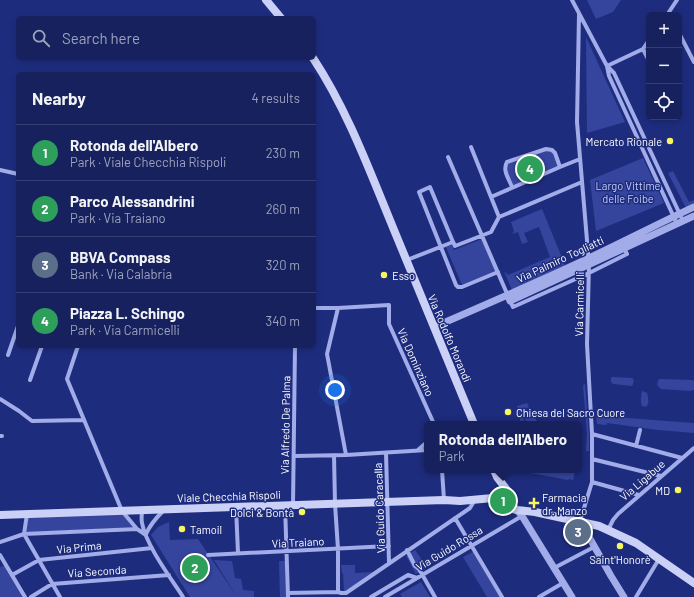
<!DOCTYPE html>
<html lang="en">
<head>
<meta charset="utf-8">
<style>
  :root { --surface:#16215e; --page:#1f2964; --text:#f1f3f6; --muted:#9ea3bc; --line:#353e73; --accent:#8c9099 }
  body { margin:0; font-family:Barlow,sans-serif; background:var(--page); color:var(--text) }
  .controls { position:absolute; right:12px; top:12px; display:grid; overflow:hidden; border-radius:6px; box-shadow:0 2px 6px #0003 }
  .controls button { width:36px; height:36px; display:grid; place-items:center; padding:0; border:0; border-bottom:1px solid var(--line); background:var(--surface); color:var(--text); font:20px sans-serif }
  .you { position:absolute; left:335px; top:390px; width:14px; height:14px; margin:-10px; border:3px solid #fff; border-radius:50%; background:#1a73e8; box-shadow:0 0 0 6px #1a73e833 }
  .badge { display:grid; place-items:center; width:26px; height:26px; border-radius:50%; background:var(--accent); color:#fff; font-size:13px; font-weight:700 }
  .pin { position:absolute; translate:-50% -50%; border:2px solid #fff; box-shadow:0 1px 4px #0006 }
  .popup { position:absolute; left:424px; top:421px; width:158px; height:52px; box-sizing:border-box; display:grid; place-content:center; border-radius:6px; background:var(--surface); filter:drop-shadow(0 1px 3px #0005); font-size:13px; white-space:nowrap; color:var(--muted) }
  .popup b { font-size:15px; color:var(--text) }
  .popup::after { content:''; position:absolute; left:50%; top:100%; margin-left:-8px; border:8px solid transparent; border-top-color:var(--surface) }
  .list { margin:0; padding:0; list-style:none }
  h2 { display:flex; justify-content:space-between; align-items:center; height:52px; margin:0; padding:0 16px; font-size:17px }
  h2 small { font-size:13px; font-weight:400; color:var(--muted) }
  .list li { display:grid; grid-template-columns:26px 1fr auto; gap:12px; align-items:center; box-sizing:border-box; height:56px; padding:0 16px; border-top:1px solid var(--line) }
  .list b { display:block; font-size:15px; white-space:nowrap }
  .list p { margin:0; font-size:13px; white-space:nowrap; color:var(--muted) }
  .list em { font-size:13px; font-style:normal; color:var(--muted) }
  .icon { flex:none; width:22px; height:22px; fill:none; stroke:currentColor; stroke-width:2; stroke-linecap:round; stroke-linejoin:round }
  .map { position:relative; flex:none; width:694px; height:597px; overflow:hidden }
  .search { position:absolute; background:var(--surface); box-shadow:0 2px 6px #0003; left:16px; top:16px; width:300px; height:44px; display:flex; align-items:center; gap:10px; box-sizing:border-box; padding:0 14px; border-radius:6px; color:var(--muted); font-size:15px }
  .panel { position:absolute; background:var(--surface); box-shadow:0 2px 6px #0003; left:16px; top:72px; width:300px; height:276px; border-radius:6px }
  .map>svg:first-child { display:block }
</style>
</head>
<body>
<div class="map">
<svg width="694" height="597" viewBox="0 0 694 597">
  <rect width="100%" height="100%" fill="#1e2c7e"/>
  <!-- green -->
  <path fill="#35459e" d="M587,0H621L613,12L596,19Z
    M586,37L625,122L587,133Z
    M546,149L552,150L560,167L512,187L505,171L507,162Z
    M643,158L664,203L596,231L590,180Z
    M673,171L689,202L694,200V204L686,208L668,173Z
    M542,209L565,265L512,290L504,271L508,275L550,257L539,227L524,233L528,242L522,244L518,232L512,234L514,231L511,222Z
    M482,239L496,271L462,285L446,247L452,245L454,250Z
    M612,377L632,378L634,380L633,384L632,386L613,384L611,382V378Z
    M659,379H662L692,380L694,381V390L690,391L661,389L657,385L658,381Z
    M585,384L589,434V451H586L587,434L583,385Z
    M642,391L647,393C648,398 650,403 646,407L642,406C640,401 641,396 642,391Z
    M527,403L529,407L521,410L525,424H521L517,406Z
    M532,410L538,424H527L523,413Z
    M596,410H599L600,416L694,423V433L658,430L607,423L606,425L597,424Z
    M531,470H577V472L575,471L573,480L569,479L568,480L531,473Z
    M121,512L133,527L25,533L28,515Z
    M169,522L170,540L198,539L237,597H190L151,535L158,527Z
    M464,539L466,543L424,568L423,570L416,574L406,556L415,550L424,563Z
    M473,552L500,597H487L463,557Z
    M214,560L232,561L235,578L241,579L243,590L254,591V597H237Z
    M279,561H285L286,597H280Z
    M6,565L25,597H0V567Z
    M341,565H355V573L374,572L344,592L343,573H342Z
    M421,582L430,597H402L400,594Z"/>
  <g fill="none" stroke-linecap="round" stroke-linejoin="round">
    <!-- minor -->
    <path stroke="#a1ace8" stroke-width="4" d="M572,0L607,66L614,73L683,221
      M579,14L577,122L589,264L587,344L592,434V482L580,521
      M667,15L677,0
      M679,33L694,62
      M643,49L649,61
      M607,66L609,76L677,224
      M607,66L643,49L649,40
      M471,147L499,217
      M448,157L508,296
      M560,167L580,159
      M0,170L18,174
      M491,197L560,167L555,153L552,150L546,149L507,162C502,170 509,179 512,187
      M453,242L430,187L419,192L456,285L458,287H462L498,272
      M407,260L453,242L455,246L491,232L499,217L582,182
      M510,301L513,307L589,273L627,254L624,248
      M314,308H338L389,305V324L434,424
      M338,308L327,354L346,455
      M78,346L67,379L122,511L137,529L146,535
      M8,355L18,326
      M30,380L42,346
      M0,399L19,411L32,421L84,420
      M592,434L682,458
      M0,436H2
      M636,446L640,430
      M418,450L427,442
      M386,453L389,563
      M334,455L335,504L338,549V592
      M294,456L346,455L427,450
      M592,459L661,476
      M442,470L444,500
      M592,482L639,495
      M285,505L288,597
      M293,505L295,346
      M236,507L238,553
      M142,510C142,514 141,519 142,523C146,545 170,577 183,597
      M455,518L502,597
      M608,530L613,520L618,514L694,448
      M146,534C150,525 156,518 163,511
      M0,542L24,534L27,514
      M407,550L415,566L419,569L435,597
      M0,555L25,597
      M208,555L389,546
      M554,568L594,547
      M12,575L39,560L152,548
      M288,593L338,592L341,593H346L470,508L473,503
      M31,597L52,584L169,575
      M60,597L24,534L137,529
      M371,597L408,575L417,578
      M385,597L522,516
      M539,597L563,583
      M636,597L659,559"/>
    <!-- tertiary -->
    <path stroke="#a1ace8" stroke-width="7" d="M508,296L510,301L694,216
      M434,327C485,305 536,283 587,259C623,242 658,224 694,207
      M517,510L522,516L572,597
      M580,521L611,576L624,597"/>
    <!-- secondary -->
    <path stroke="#cbd1f6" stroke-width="8" d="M266,0L281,18
      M313,58C348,111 370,172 394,230C421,295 447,360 474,424
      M494,470L497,477L510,494
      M493 501a10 10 0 1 1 20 0a10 10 0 1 1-20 0Z
      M509,508L517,510L535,512L599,526L636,543L694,583
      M0,515L444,500L460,501L493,498"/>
  </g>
  <!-- markers -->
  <g fill="#f6f760" stroke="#1e2c7e" stroke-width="1.5">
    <circle cx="670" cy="141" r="4"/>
    <circle cx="384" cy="275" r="4"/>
    <circle cx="508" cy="412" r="4"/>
    <circle cx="678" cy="490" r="4"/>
    <path d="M532 497h4v4h4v4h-4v4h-4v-4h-4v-4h4z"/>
    <circle cx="302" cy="512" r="4"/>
    <circle cx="182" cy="529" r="4"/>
    <circle cx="620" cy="546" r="4"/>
  </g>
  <g text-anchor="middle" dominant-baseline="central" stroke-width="3" stroke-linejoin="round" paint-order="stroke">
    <!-- poi labels -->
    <g font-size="11" fill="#fff" stroke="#1e2c7e" text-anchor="start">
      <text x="662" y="141" text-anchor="end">Mercato Rionale</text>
      <text x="392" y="275">Esso</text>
      <text x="516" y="412">Chiesa del Sacro Cuore</text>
      <text x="670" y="490" text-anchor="end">MD</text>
      <text x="542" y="497">Farmacia<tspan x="542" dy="13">dr. Manzo</tspan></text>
      <text x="294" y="512" text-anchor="end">Dolci &amp; Bontà</text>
      <text x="190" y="529">Tamoil</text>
      <text x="620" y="559" text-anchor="middle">Saint'Honorè</text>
    </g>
    <!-- park labels -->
    <g font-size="11" fill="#c5cdf6" stroke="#1e2c7e">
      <text x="628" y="185">Largo Vittime<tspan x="628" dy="13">delle Foibe</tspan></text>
    </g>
    <!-- street labels -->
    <g font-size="11" fill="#fff" stroke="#1e2c7e">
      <text transform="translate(560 259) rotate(-25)">Via Palmiro Togliatti</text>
      <text transform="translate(579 304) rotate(-89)">Via Carmicelli</text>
      <text transform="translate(450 338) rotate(67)">Via Rodolfo Morandi</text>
      <text transform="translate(416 362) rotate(66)">Via Dominziano</text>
      <text transform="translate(285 425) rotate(-89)">Via Alfredo De Palma</text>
      <text transform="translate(642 480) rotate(-41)">Via Ligabue</text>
      <text transform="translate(229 496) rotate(-2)">Viale Checchia Rispoli</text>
      <text transform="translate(379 508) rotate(-92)">Via Guido Caracalla</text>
      <text transform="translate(298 542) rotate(-3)">Via Traiano</text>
      <text transform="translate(79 547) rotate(-6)">Via Prima</text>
      <text transform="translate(449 548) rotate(-31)">Via Guido Rossa</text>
      <text transform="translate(97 571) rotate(-4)">Via Seconda</text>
    </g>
  </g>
</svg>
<div class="controls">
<button>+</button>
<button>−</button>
<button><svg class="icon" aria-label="locate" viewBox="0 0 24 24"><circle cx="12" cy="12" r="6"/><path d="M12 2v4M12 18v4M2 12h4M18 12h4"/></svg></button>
</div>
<div class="you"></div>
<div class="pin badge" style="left:503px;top:501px;background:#2e9e5b">1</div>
<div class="popup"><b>Rotonda dell'Albero</b>Park</div>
<div class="pin badge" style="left:195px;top:568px;background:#2e9e5b">2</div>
<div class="pin badge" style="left:578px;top:532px;background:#5c6f8a">3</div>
<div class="pin badge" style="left:530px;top:169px;background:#2e9e5b">4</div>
<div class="search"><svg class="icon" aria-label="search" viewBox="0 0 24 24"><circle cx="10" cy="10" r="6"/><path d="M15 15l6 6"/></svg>Search here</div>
<section class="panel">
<h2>Nearby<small>4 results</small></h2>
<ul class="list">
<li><span class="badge" style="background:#2e9e5b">1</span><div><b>Rotonda dell'Albero</b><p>Park · Viale Checchia Rispoli</p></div><em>230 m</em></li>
<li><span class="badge" style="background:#2e9e5b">2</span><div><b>Parco Alessandrini</b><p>Park · Via Traiano</p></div><em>260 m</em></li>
<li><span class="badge" style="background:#5c6f8a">3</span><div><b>BBVA Compass</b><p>Bank · Via Calabria</p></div><em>320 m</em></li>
<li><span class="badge" style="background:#2e9e5b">4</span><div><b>Piazza L. Schingo</b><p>Park · Via Carmicelli</p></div><em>340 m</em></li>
</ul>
</section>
</div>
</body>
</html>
